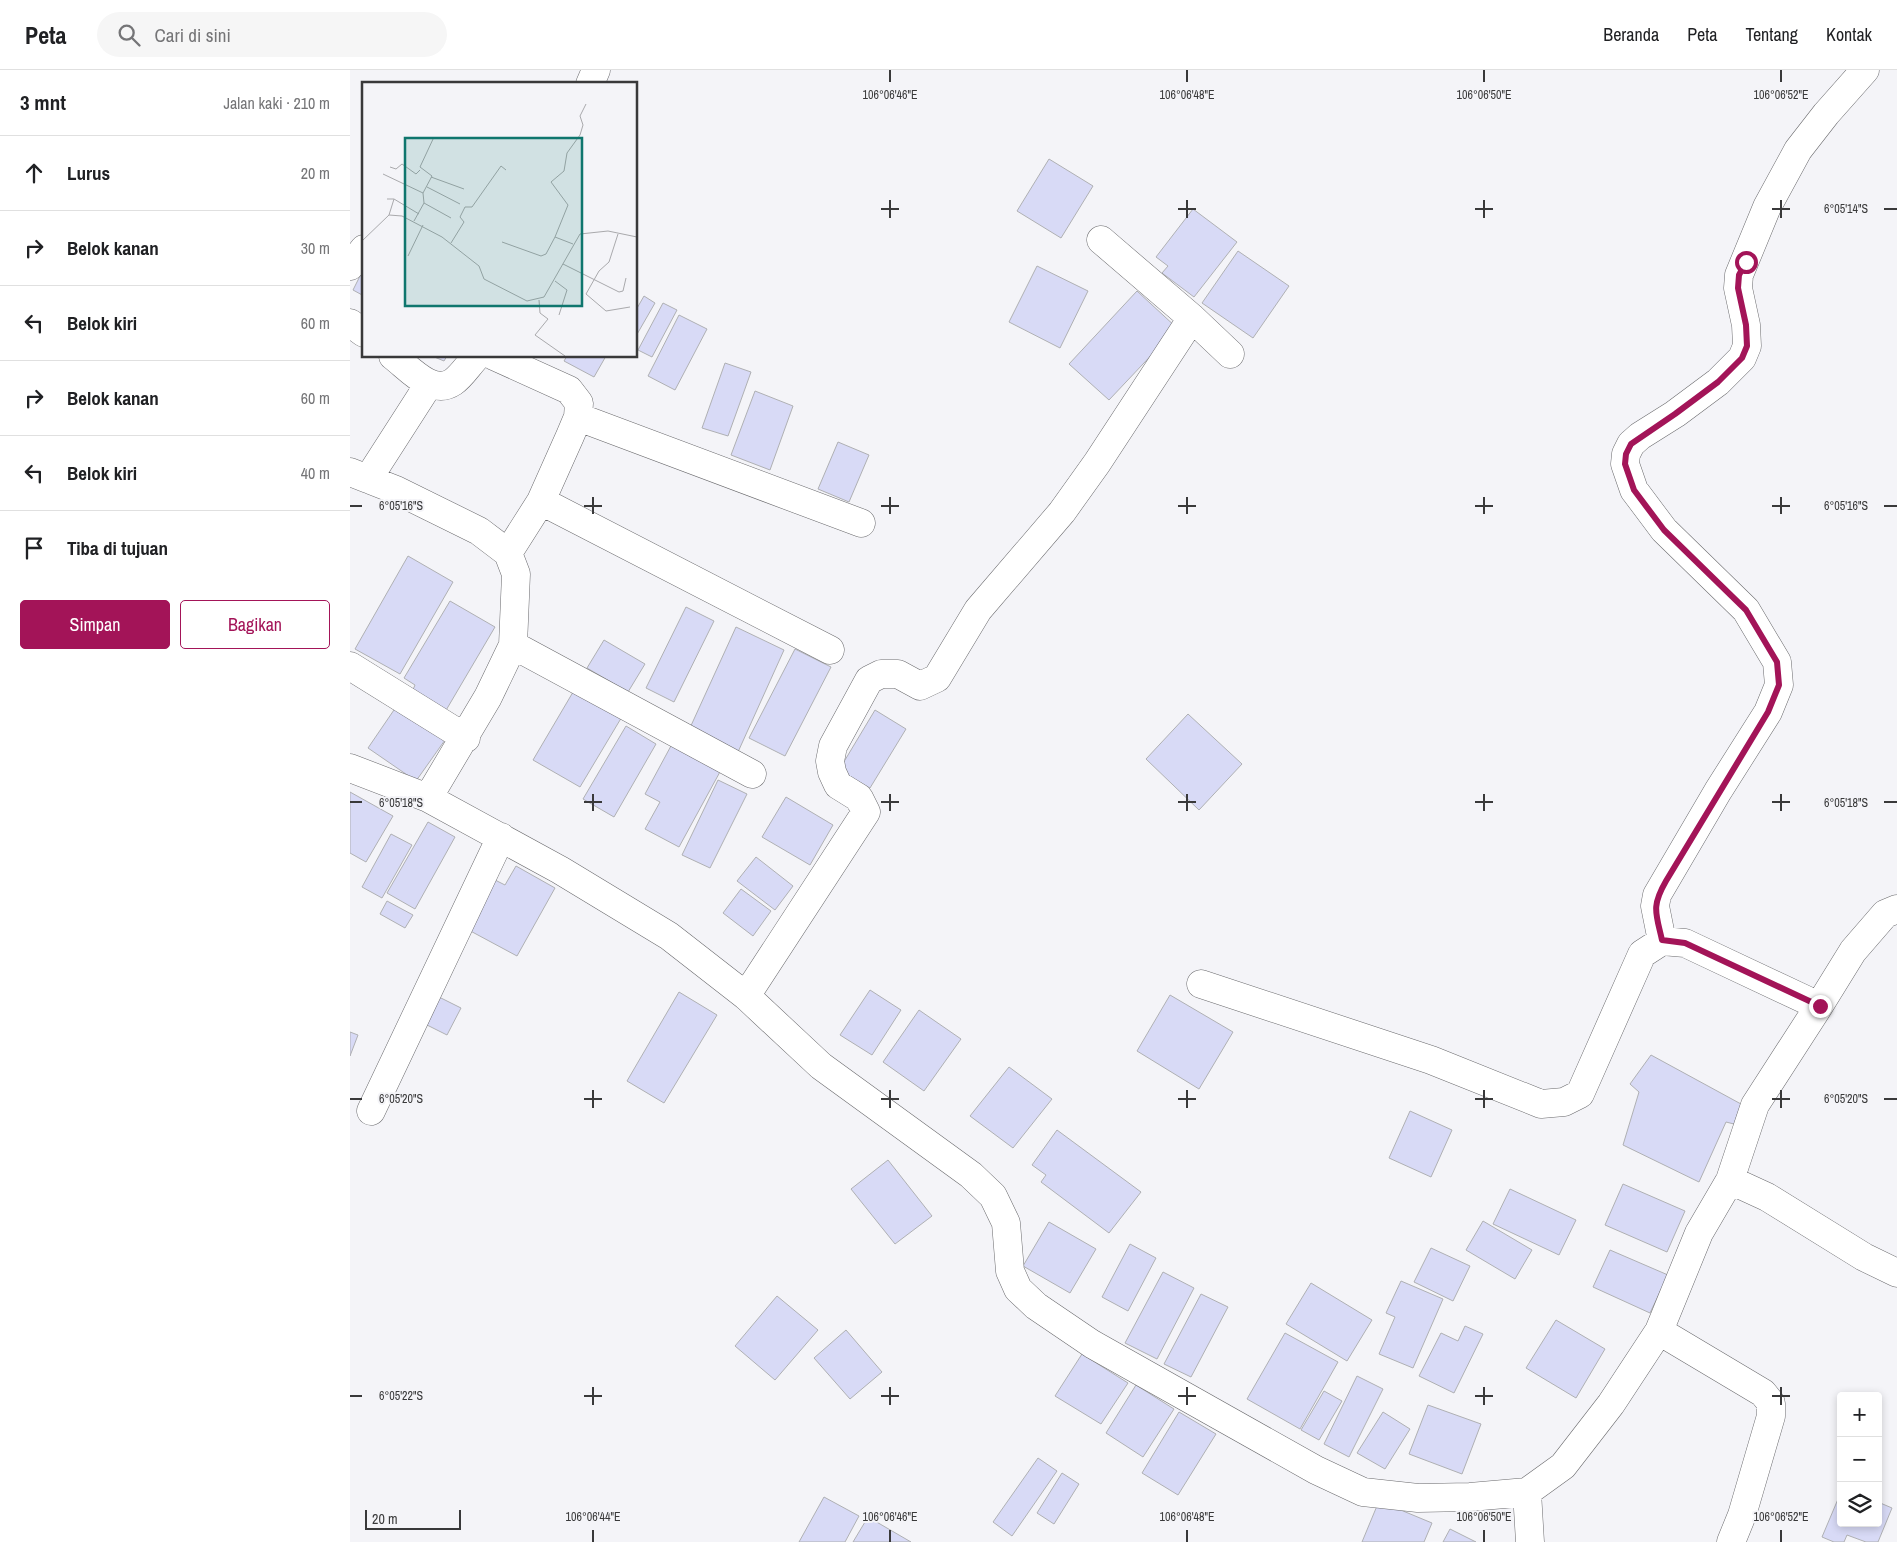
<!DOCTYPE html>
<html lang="id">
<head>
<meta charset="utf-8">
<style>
  :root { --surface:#fff; --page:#f6f6f6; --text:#202124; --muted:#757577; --line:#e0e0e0; --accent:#a31458 }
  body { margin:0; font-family:"Archivo Narrow",sans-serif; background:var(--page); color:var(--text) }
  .controls { position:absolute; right:15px; bottom:15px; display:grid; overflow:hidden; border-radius:5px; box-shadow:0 2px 8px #0003 }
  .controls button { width:45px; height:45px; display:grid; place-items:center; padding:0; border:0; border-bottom:1px solid var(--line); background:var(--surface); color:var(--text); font:25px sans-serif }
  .scale { position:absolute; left:15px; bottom:12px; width:96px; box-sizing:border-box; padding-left:5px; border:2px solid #39393a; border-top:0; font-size:14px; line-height:18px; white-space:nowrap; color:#39393a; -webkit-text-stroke:4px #f4f4f8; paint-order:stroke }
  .stop { position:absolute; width:15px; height:15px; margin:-11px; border:4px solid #a31458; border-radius:50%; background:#fff }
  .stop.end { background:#a31458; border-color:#fff; box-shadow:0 1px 5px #0008 }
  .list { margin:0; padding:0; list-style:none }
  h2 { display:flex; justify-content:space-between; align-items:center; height:65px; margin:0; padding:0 20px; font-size:21px }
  h2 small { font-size:16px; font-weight:400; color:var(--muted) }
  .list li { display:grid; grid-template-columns:32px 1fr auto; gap:15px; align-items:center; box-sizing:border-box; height:75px; padding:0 20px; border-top:1px solid var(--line) }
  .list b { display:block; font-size:19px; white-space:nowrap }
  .list em { font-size:16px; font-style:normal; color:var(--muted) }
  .actions { display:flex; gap:10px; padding:15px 20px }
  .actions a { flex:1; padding:11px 0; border:1px solid var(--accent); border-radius:5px; text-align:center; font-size:18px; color:var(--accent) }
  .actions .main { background:var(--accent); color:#fff }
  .icon { flex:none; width:28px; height:28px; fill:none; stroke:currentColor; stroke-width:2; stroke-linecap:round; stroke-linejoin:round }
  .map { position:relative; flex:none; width:1547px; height:1472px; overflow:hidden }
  header { display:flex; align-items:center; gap:30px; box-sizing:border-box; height:70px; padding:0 25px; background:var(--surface); border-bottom:1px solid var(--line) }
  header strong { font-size:24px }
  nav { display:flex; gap:28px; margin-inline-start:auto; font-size:18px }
  .search { width:350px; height:45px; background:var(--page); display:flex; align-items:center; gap:12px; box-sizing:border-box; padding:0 18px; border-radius:28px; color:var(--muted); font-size:19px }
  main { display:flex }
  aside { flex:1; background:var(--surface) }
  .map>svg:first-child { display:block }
</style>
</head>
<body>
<header>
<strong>Peta</strong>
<div class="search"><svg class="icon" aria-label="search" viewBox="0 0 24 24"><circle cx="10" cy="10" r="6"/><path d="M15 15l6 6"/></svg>Cari di sini</div>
<nav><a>Beranda</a><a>Peta</a><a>Tentang</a><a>Kontak</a></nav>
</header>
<main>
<aside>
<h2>3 mnt<small>Jalan kaki · 210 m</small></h2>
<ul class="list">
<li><svg class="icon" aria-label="ahead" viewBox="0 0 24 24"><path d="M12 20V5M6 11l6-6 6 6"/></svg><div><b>Lurus</b></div><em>20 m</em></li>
<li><svg class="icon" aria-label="right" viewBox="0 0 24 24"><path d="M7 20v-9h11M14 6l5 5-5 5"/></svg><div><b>Belok kanan</b></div><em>30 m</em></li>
<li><svg class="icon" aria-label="left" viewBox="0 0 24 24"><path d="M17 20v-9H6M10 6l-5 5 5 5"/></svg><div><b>Belok kiri</b></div><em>60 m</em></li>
<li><svg class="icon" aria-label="right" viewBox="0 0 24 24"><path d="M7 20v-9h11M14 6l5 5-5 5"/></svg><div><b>Belok kanan</b></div><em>60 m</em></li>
<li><svg class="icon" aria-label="left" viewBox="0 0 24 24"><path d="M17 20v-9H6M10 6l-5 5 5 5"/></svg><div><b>Belok kiri</b></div><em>40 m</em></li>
<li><svg class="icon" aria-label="arrive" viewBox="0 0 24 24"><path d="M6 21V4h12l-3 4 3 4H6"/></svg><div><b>Tiba di tujuan</b></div></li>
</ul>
<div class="actions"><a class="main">Simpan</a><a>Bagikan</a></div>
</aside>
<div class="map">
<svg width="1547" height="1472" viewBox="0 0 1547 1472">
  <rect width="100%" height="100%" fill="#f4f4f8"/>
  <!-- building -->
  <path fill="#d8daf6" stroke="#afb0b3" d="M699,89L743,116L711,168L667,141Z
    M843,139L887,172L844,227L812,203L818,196L806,187Z
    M888,181L939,216L903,268L852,233Z
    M687,196L738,221L710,278L659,252Z
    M14,198V226L3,220Z
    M787,221L827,258L759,330L719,294Z
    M294,226L305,233L286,266V240Z
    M313,233L327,240L302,287L288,280Z
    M329,245L357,259L325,320L298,306Z
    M82,286H97L94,291Z
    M217,286H256L244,307L214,291Z
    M375,293L401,302L378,366L352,358Z
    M405,321L443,336L420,400L381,385Z
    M488,372L519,385L499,432L468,419Z
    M58,486L103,512L50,604L5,579Z
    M100,531L145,557L95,642L62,622L65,615L54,608Z
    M336,537L364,551L324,632L296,618Z
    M386,557L434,580L388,682L339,660Z
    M254,570L295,594L278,622L237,598Z
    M445,579L481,597L435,686L399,668Z
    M226,617L273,645L230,717L183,690Z
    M46,637L95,670L66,711L18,678Z
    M525,640L556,659L520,718L489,700Z
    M838,644L892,694L849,740L796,689Z
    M276,656L306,674L264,747L233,729Z
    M322,674L371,700L329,777L295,759L310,732L295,724Z
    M368,710L397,724L360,798L332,785Z
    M0,722L43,746L16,792L0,783Z
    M436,727L483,755L460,795L412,767Z
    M78,752L105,767L65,839L37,823Z
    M41,764L62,775L32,828L12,817Z
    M406,787L443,816L425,840L387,811Z
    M166,796L205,818L167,886L113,857L141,808L155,815Z
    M391,819L421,841L403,866L373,843Z
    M37,831L63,845L55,858L30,844Z
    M520,920L551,940L522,985L490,965Z
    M329,922L367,945L314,1033L277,1011Z
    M820,925L883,962L849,1019L787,981Z
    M87,926L111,938L97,965L73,953Z
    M569,940L611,969L574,1021L533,992Z
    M0,962L8,965L0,986Z
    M1301,985L1391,1034L1384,1054L1376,1052L1349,1112L1273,1075L1289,1022L1280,1014Z
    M659,997L702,1029L663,1078L620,1046Z
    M1060,1041L1102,1060L1081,1107L1039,1088Z
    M707,1060L791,1122L759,1163L691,1112L696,1105L682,1095Z
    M538,1090L582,1146L545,1174L501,1119Z
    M1273,1114L1335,1141L1317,1182L1255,1155Z
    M1160,1119L1226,1150L1209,1185L1143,1154Z
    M1133,1151L1182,1180L1165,1209L1116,1180Z
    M699,1152L746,1179L720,1223L673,1196Z
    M780,1174L806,1188L778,1241L752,1227Z
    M1081,1178L1120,1196L1103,1231L1064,1212Z
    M1260,1180L1318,1205L1300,1243L1243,1217Z
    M813,1202L844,1218L807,1289L775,1273Z
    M1051,1211L1093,1229L1063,1298L1029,1284L1045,1247L1036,1243Z
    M961,1213L1022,1250L997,1291L936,1254Z
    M851,1224L878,1237L841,1307L814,1294Z
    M427,1226L468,1260L425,1310L385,1276Z
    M1206,1250L1255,1279L1226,1328L1176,1298Z
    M1115,1256L1133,1264L1104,1323L1069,1306L1091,1263L1108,1271Z
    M496,1260L532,1302L500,1329L464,1288Z
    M935,1263L988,1292L950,1359L897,1329Z
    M732,1284L778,1313L751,1354L705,1326Z
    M1007,1306L1033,1319L999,1387L974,1374Z
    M786,1315L824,1339L793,1387L756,1363Z
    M974,1321L992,1331L969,1370L951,1360Z
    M1078,1335L1131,1354L1112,1404L1059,1384Z
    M829,1342L866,1364L828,1425L792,1403Z
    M1033,1342L1060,1359L1035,1399L1007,1383Z
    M688,1388L707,1401L662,1466L643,1452Z
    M712,1403L729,1414L704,1454L687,1443Z
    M1491,1422V1453H1528V1432L1542,1438L1528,1472H1516L1497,1465L1494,1472H1484L1472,1467Z
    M474,1427L509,1446L495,1472H449Z
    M1029,1431L1082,1453L1074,1472H1012Z
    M518,1447L561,1472H503Z
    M1100,1459L1126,1472H1093Z"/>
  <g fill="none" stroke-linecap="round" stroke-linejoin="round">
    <!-- minor casing -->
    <g stroke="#6a6a6d" stroke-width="29">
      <path id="minor" d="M240,14L246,0
        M751,170L842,248
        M0,196L14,179
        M0,253L14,263
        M43,286C59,298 82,326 103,312C112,306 119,294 127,286
        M144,286L219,320L229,333L228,347L220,366L191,431L158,483
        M228,347L511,453
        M0,402L46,420L129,461L158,483L166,504L163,575L138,627L78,728
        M18,409L79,314
        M191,431L480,580
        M163,575L402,704
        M0,596L116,668
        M0,698L78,728L210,800L319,866L396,926L471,996L621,1105L643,1126L656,1153L660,1201L668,1219L686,1236L742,1274L966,1400L1013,1422L1068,1428L1120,1427L1177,1422L1213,1396L1261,1334L1309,1261L1349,1163L1380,1110L1405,1035L1469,936L1503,881L1535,844L1547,839
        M1312,871L1305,836L1307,825L1368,721L1418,642L1429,615L1427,592L1396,540L1314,460L1284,420L1275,394L1276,384L1281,374L1290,366L1325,344L1368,312L1392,288L1397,276L1396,255L1388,218L1389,205L1417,137L1448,80L1476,44L1515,0
        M851,914L1081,990L1191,1034L1214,1032L1230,1024L1292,884L1312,871L1335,873L1469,936
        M396,926L516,742L509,728L488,715L482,702L480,691L483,676L519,610L531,604H548L570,616L587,608L628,540L712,442L747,393L842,248L880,284
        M21,1041L151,767
        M1380,1110L1417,1127L1514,1187L1547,1203
        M1309,1261L1413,1323L1421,1333V1346L1392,1445L1381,1472
        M1177,1422L1180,1472"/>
    </g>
    <!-- minor -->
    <use href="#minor" stroke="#fff" stroke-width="28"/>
  </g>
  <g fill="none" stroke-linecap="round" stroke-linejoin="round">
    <!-- route -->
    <path stroke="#a31458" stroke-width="6" d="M1396,192L1389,205L1388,218L1396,255L1397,276L1392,288L1368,312L1325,344L1281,374L1276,384L1275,394L1284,420L1314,460L1396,540L1427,592L1429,615L1418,642L1316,811C1301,837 1306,843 1312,870L1335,873L1470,936"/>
  </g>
  <!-- ticks -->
  <path fill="none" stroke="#39393a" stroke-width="2" d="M540,0V12M837,0V12M1134,0V12M1431,0V12M540,130V148M837,130V148M1134,130V148M1431,130V148M531,139H549M828,139H846M1125,139H1143M1422,139H1440M1534,139H1547M243,427V444M540,427V444M837,427V444M1134,427V444M1431,427V444M0,436H12M234,436H252M531,436H549M828,436H846M1125,436H1143M1422,436H1440M1534,436H1547M243,724V741M540,724V741M837,724V741M1134,724V741M1431,724V741M0,732H12M234,732H252M531,732H549M828,732H846M1125,732H1143M1422,732H1440M1534,732H1547M243,1020V1038M540,1020V1038M837,1020V1038M1134,1020V1038M1431,1020V1038M0,1029H12M234,1029H252M531,1029H549M828,1029H846M1125,1029H1143M1422,1029H1440M1534,1029H1547M243,1317V1335M540,1317V1335M837,1317V1335M1134,1317V1335M1431,1317V1335M0,1326H12M234,1326H252M531,1326H549M828,1326H846M1125,1326H1143M1422,1326H1440M243,1460V1472M540,1460V1472M837,1460V1472M1134,1460V1472M1431,1460V1472"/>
  <!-- overview -->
  <g transform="translate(12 12)">
    <rect width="275" height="275" fill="#f4f4f8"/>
    <path fill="none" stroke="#a9a9ac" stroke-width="1" d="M28,85L34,87L40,82L54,92L58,88M21,92L61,111L62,121L52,139M69,95L102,107M65,105L98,122M61,111L70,94L58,85L72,55M25,117H32L57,132M62,121L89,136M27,133L32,117M256,152L247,180L237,189L224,212L244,229L268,225M193,155L206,123L189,100L202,89L205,71L218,53L221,43L218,34L224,22M0,159L27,133L40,134L80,155L117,184L122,197L165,219L182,215L218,152L246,149L275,155M140,160L179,174L184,172L193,155L211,162M89,161L102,140L98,135L103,125H110L139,84L144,88M46,174L61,143M201,182L257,210L261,209L264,196M193,199L205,208L197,233M177,218L178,231L186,237L173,253L203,274"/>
    <path fill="#0f766e" fill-opacity="0.15" stroke="#0f766e" stroke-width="2.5" d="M43,56H220V224H43Z"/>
    <rect width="275" height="275" fill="none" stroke="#39393a" stroke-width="2.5"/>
  </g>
  <g font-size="12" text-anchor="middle" fill="#39393a" stroke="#f4f4f8" stroke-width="4" stroke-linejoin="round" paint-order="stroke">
    <text x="540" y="29">106°06'46"E</text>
    <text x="837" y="29">106°06'48"E</text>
    <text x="1134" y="29">106°06'50"E</text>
    <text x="1431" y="29">106°06'52"E</text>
    <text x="1496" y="143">6°05'14"S</text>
    <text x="51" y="440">6°05'16"S</text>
    <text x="1496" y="440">6°05'16"S</text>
    <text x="51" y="737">6°05'18"S</text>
    <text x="1496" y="737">6°05'18"S</text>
    <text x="51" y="1033">6°05'20"S</text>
    <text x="1496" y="1033">6°05'20"S</text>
    <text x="51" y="1330">6°05'22"S</text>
    <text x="243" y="1451">106°06'44"E</text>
    <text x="540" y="1451">106°06'46"E</text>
    <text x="837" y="1451">106°06'48"E</text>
    <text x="1134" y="1451">106°06'50"E</text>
    <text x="1431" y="1451">106°06'52"E</text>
  </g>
</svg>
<div class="controls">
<button>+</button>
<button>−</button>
<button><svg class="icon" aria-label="layers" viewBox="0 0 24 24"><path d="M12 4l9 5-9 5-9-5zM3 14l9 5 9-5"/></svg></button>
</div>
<div class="scale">20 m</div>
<div class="stop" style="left:1396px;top:192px"></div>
<div class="stop end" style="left:1470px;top:936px"></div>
</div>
</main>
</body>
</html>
